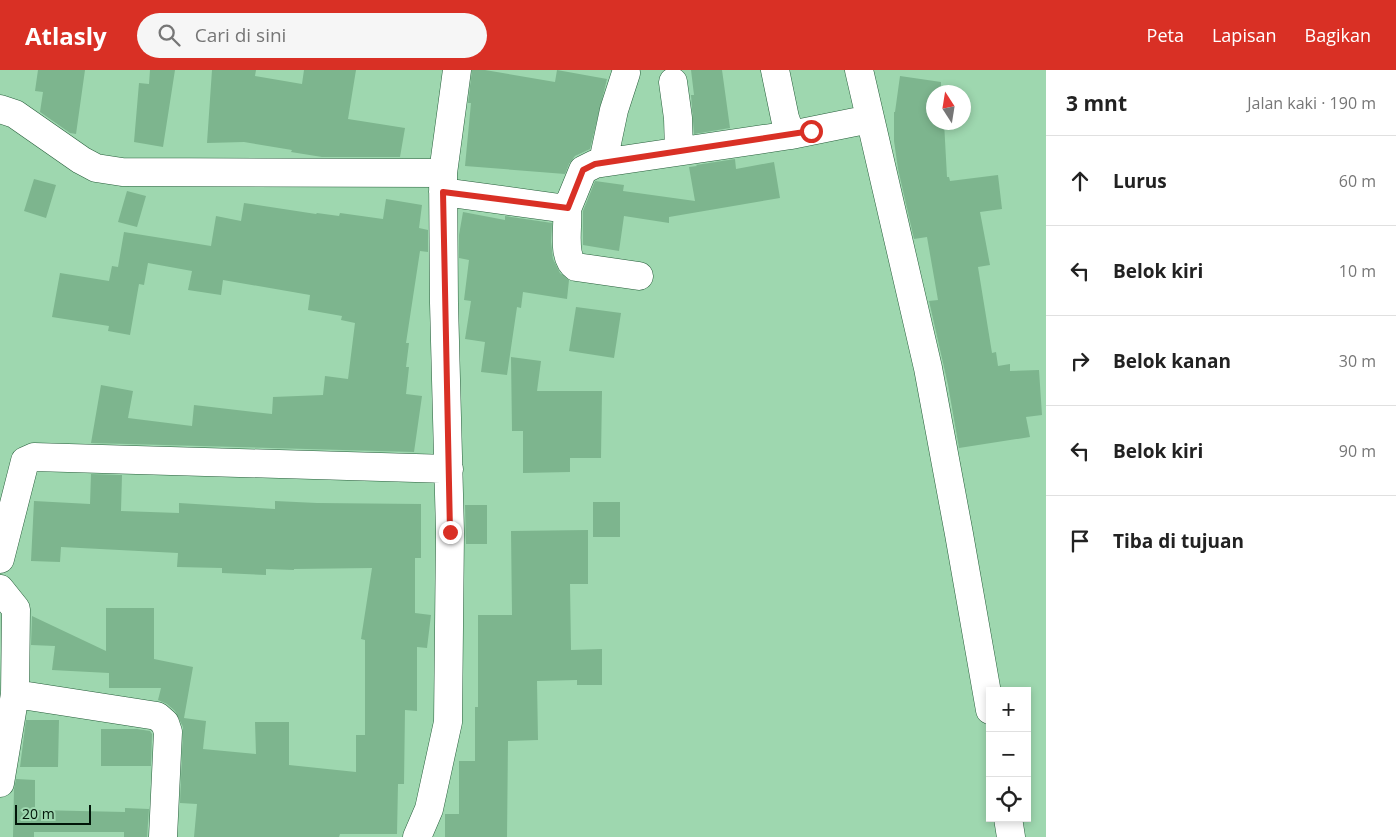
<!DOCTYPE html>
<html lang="id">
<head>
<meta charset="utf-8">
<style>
  :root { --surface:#fff; --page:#f6f6f6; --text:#222; --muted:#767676; --line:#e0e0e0; --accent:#d93025 }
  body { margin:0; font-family:"Open Sans",sans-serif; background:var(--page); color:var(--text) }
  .controls { position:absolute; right:15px; bottom:15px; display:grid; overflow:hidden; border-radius:0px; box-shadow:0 2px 8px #0003 }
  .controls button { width:45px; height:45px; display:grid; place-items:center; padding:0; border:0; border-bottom:1px solid var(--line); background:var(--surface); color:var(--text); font:25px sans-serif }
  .compass { position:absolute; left:926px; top:15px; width:45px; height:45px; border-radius:50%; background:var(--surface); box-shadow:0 2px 8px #0003; rotate:348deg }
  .scale { position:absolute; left:15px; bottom:12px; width:76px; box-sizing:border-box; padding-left:5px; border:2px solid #011508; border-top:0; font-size:14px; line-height:18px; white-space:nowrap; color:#011508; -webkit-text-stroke:4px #9ed7af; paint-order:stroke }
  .stop { position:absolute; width:15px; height:15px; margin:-11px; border:4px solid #d93025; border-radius:50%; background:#fff }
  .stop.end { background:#d93025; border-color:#fff; box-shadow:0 1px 5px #0008 }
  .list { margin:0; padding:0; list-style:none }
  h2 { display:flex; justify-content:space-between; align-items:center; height:65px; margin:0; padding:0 20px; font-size:21px }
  h2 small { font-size:16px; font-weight:400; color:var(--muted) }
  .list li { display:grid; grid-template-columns:32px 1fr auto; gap:15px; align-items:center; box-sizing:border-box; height:90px; padding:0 20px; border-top:1px solid var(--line) }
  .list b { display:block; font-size:19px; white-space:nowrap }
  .list em { font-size:16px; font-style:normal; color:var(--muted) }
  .icon { flex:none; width:28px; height:28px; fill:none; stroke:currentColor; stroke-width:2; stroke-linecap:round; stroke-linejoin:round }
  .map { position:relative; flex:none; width:1046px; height:767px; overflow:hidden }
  header { display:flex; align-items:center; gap:30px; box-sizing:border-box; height:70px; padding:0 25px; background:var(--accent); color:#fff }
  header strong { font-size:24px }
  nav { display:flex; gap:28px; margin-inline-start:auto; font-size:18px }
  .search { width:350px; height:45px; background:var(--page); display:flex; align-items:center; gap:12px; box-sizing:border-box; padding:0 18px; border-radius:28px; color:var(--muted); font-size:19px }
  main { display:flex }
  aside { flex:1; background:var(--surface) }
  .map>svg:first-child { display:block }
</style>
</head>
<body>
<header>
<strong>Atlasly</strong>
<div class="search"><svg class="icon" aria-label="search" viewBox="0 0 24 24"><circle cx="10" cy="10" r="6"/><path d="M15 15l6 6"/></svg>Cari di sini</div>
<nav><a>Peta</a><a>Lapisan</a><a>Bagikan</a></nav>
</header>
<main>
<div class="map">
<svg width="1046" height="767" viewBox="0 0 1046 767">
  <rect width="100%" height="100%" fill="#9ed7af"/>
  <!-- building -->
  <path fill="#7db58e" d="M38,0H85L76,64L70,63L40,42L43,22L35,21Z
    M150,0H175L163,77L134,72L139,13L149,14Z
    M212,0H256L255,6L302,14L304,0H356L348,49L405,58L400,87H322L291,82L292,80L244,72L207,73Z
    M472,0H485L555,12L557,0L607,9L590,79L575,86L569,94L565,104L465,96L471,33H468Z
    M691,0H722L730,58L694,64L691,25H694Z
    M900,6L941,12V22H934V52H944L947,107H949L950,111L998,105L1002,139L980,142L990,195L978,197L992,283L996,282L998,296L1010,294V301L1039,300L1042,345L1026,347L1030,367L959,378L948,315L929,231L938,230L927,167L914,169L898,99L894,71V42H895Z
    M735,89L736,99L774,92L780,128L669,147V153L624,146L619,181L583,175V141L595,111L624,115L623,121L695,131L689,97L697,96L696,95Z
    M34,109L56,115L46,148L24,141Z
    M127,121L146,126L137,157L118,152Z
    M386,129L422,135L419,158L428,160V182L420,181L406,273H409L406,297H409L406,324L422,326L414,382L91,373L101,315L133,321L128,348L192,356L194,335L272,344L273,327L323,325L325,306L348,309L355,253L341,250L342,246L308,240L310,225L223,210L221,225L188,220L192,201L148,193L144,215L139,214L130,265L108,261L109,256L52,247L60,203L109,211L112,196L118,197L124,162L211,176L216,146L241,151L244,133L316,144L317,143L339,146L340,143L383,149Z
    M463,142L505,150V146L552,153L551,172L553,189L560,203L569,210L567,229L523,222L521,238L517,237L507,305L481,302L485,272L465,269L471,231L464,230L469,190L459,188V165Z
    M576,237L621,243L614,288L569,281Z
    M511,287L541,291L537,321H602L601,388H570V402L523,403V361H512Z
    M91,404L122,405L121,441L179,443V433L275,439V431L317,433L421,434V488H415V543L431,545L427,578L417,577V641L405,640L404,714H398L397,764H340L339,767H194L197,734L180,733L183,657L175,641L167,634L158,630L161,618H109V603L52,600L55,576L31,575L32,546L106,581V538H154V589L193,597L184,648L206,651L203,679L256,684L255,652H289V695L356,702V665H365V570L361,569L372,498L294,499V500L266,499V505L222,503V498L177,497L178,483L61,477L60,492L31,491L34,431L90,434Z
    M593,432H620V467H593Z
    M465,435H487V474H466Z
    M588,460V514H570L571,580L602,579V615H577V610L537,611L538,670L508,671L507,767H445V744H459V691H475V637H478V545H512L511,461Z
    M26,650H59L58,697H20Z
    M101,659H137L150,661L152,664L151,696H101Z
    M16,709L35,710V740L125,742V738L149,739L147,767H124V762H34V767H13L14,719Z"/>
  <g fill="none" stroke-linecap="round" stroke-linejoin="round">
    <!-- minor casing -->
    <g stroke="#275e3b" stroke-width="29">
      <path id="minor" d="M775,0L785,48L791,65L870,49
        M859,0L928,298L959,464L990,640
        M673,12L678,48L679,81
        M0,39L15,44L81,90L96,98L122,102L443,103
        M603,92L614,40L626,3
        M443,122L567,139C569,156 561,187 576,197L639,206
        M567,139L583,100L595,94L791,65
        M0,489L25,391L34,387L449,399
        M0,519L16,539L15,624
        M0,713L15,624L157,646L165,653L168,662L163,767
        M1008,748L1011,767
        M417,767L429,739L448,652L450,462L444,233L443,103L457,0"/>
    </g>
    <!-- minor -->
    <use href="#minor" stroke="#fff" stroke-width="28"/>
  </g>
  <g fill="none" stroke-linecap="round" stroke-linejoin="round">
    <!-- route -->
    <path stroke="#d93025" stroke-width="6" d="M450,462L443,122L568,138L583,100L595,94L811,61"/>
  </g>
</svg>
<div class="controls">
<button>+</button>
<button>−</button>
<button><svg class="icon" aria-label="locate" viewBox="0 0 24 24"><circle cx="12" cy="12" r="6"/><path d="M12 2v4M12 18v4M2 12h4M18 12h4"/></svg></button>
</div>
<svg class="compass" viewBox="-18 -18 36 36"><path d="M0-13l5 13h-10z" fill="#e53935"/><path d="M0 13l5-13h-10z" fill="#767676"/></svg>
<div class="scale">20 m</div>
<div class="stop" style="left:811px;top:61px"></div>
<div class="stop end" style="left:450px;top:462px"></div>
</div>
<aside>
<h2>3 mnt<small>Jalan kaki · 190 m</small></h2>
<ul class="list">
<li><svg class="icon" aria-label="ahead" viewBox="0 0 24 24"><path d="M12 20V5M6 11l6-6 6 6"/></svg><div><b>Lurus</b></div><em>60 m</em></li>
<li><svg class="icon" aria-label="left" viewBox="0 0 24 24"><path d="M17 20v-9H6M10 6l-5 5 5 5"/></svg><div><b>Belok kiri</b></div><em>10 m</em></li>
<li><svg class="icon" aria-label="right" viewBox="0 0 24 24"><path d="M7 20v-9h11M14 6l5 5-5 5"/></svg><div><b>Belok kanan</b></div><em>30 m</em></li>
<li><svg class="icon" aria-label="left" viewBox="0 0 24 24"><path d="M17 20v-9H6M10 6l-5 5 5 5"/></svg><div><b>Belok kiri</b></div><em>90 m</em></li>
<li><svg class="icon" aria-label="arrive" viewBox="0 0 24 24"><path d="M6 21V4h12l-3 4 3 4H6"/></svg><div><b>Tiba di tujuan</b></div></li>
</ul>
</aside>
</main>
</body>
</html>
